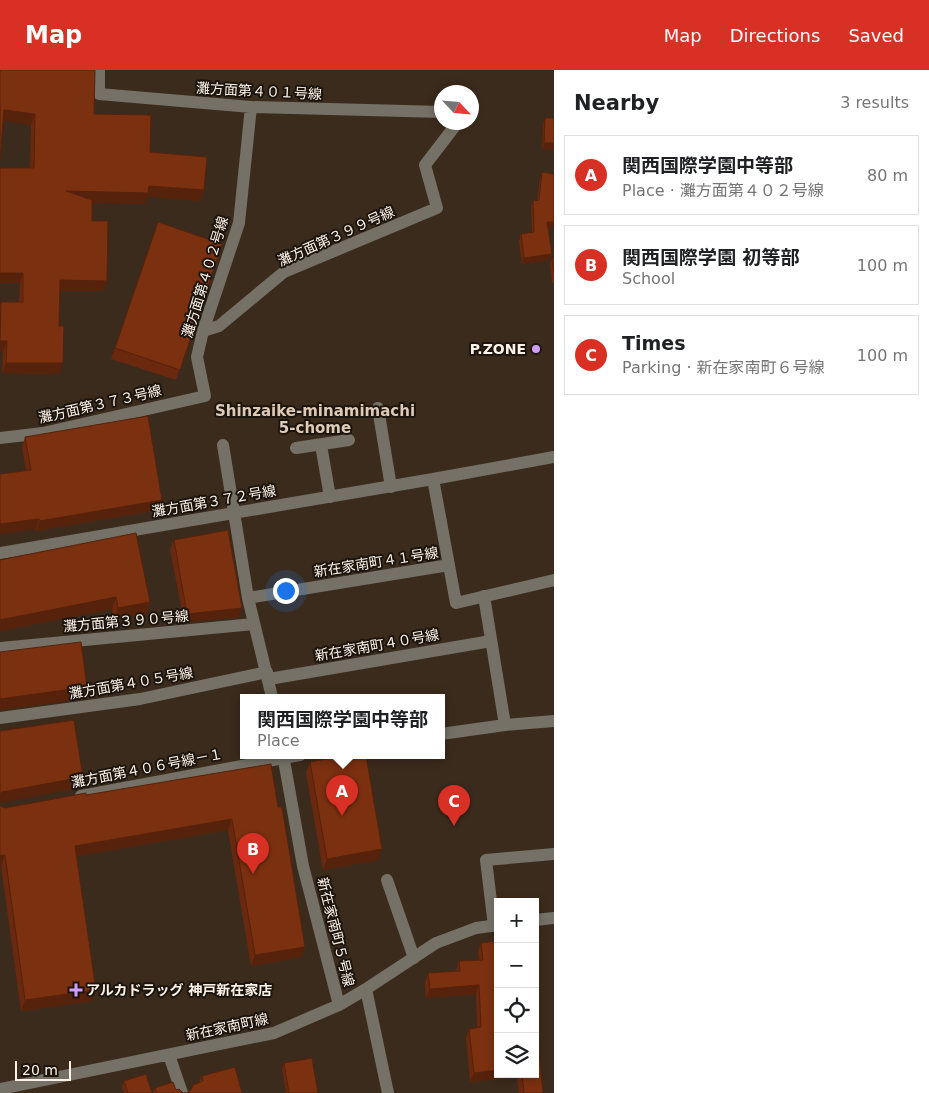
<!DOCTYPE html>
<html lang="en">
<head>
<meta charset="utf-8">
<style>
  :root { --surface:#fff; --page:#f2f2f2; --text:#202124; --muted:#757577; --line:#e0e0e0; --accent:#d93025 }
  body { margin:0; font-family:"DejaVu Sans","Noto Sans JP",sans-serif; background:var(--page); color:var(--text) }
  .controls { position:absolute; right:15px; bottom:15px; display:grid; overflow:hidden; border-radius:0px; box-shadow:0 2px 8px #0003 }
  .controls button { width:45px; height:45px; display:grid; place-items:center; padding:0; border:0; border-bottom:1px solid var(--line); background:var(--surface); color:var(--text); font:25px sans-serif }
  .compass { position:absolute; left:434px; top:15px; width:45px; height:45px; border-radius:50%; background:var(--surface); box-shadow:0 2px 8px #0003; rotate:116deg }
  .scale { position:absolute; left:15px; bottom:12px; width:56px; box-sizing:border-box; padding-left:5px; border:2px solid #fdf2e9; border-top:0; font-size:14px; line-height:18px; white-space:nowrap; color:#fdf2e9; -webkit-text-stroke:4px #1c150e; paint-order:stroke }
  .you { position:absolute; left:285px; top:520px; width:18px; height:18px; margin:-12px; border:4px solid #fff; border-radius:50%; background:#1a73e8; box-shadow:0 0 0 8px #1a73e833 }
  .badge { display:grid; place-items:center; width:32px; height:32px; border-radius:50%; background:var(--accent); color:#fff; font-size:16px; font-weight:700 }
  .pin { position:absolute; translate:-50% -41px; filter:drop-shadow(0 1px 2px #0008) }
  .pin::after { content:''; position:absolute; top:26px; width:18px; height:15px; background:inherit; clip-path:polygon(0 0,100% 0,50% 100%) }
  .popup { position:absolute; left:240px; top:624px; width:205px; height:65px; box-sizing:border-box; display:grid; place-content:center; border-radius:0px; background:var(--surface); filter:drop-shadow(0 1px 4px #0005); font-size:16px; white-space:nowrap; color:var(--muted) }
  .popup b { font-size:19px; color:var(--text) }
  .popup::after { content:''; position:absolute; left:50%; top:100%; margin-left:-10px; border:10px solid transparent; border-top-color:var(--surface) }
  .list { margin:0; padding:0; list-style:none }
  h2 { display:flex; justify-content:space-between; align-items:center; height:65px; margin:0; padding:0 20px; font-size:21px }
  h2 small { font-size:16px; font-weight:400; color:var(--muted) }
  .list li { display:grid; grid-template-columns:32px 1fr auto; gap:15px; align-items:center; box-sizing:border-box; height:80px; margin:0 10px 10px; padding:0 10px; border:1px solid var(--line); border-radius:0px }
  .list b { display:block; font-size:19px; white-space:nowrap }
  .list p { margin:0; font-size:16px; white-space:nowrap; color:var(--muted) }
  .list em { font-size:16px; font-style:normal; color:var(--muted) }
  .icon { flex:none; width:28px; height:28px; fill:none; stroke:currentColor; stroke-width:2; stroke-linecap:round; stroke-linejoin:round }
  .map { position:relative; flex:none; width:554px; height:1023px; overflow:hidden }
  header { display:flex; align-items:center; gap:30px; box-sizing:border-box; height:70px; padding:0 25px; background:var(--accent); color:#fff }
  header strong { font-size:24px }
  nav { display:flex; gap:28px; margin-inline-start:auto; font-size:18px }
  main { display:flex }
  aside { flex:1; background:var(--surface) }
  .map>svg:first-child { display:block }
</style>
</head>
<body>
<header>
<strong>Map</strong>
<nav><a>Map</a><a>Directions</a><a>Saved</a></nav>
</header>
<main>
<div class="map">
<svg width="554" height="1023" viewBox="0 0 554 1023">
  <rect width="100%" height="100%" fill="#3b2b1c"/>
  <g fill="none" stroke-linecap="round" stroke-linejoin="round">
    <!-- minor -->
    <path stroke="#757167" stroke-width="12" d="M99,0V24L251,37L442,42
      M203,261L219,256L284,202L437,138L425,95L458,52
      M378,338L391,417
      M0,368L43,363L205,326L197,287L203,261L239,153L251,37
      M223,375L248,528L272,627
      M321,375L330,427
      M296,378L349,370
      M554,387L433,409L456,533L554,510
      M0,483L433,409
      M484,526L505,655
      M248,528L449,495
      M0,578L254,554
      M269,609L491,571
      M0,648L140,629L267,602
      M441,664L505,655L554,651
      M283,685L303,796L339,935
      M81,726L300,685
      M387,810L414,888
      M535,850L554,848
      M494,856L486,790L554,784
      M366,919L388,1023
      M169,985L182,1023
      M0,1019L274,963L339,935L366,919L436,873L476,858L498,855"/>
  </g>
  <!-- wall -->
  <path fill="#6a290e" d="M0,0L94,44L150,82L204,120L200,131L147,126L145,134L92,132V151L107,211L103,221H59V304L2,303L3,282H0V234L1,232H19L20,213H0V98H30L31,55Z
    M545,48H554V80L542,79L543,54Z
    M542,102L548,158L552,184L549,190L522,194L519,171L521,164L532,163L531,137L533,131L537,130L540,108Z
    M158,152L222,174L176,310L111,289Z
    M552,188H554V213H552L550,194Z
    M25,367L158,440L36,461L22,377Z
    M174,470L239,547L184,552L170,479Z
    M0,490L150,532L146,544L114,550L112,539L0,561Z
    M310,692L378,790L323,800L306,703Z
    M86,725L278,737L305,877L301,887L251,896L228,760L77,786L92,931L21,941L1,796H0V736L5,738Z
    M481,873L498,1004H535L543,1023H519L517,1007L470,1012L466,968L469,959L477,958L476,924L426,928L425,913L428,903L456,901L459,891L479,890L478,883Z
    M284,993L318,1023H286L282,999Z
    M202,1006L242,1023H153L155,1018L176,1020L183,1023H187L199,1012Z
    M124,1011L152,1023H124L122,1017Z"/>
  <!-- shaded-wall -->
  <path fill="#56220b" d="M4,40L35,44L31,55L0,50Z
    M544,73H554V80L542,79Z
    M149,116L204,120L200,131L147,126L145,134L62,132L66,121Z
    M547,152H554V158H545Z
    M552,184L549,190L522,194L524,188Z
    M0,203H23L20,213H0Z
    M60,210L107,211L103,221H56Z
    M0,271H7L3,282H0Z
    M6,293H63L59,304L2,303Z
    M162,430L158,440L36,461L40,451Z
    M39,449L36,459L0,464V454Z
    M116,527L112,539L0,561V550Z
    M150,532L146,544L114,550L118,538Z
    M242,538L239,547L184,552L187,544Z
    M87,617L83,629L0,640V629Z
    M83,707L79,718L0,733V724L2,722Z
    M232,749L228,760L71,787L75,776Z
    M382,779L378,790L323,800L327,789Z
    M5,785L1,796H0V786Z
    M305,877L301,887L251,896L255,885Z
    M479,915L476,924L426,928L430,919Z
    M96,920L92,931L21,941L25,930Z
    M498,1000V1004H518L517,1007L470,1012L474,1003Z"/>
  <!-- building -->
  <path fill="#7b3010" stroke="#56220b" d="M0,0H95L94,44L151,45L150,82L207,87L204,120L149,116L148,123L66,121L92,130V151H108L107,211L60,210L59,256H64L63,293H6L7,271H0L1,232H23V203H0V98H34L35,44L4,40L0,90Z
    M545,48H554V73H544Z
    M542,102L554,104V152H547L552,184L524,188L521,164L534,162L533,131L539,130Z
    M158,152L222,174L180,300L115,278Z
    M552,188H554V203Z
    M148,346L162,430L40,451L39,449L0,454V404L31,400L25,367Z
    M228,460L242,538L187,544L174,470Z
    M136,463L150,532L118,538L116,527L0,550V490Z
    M81,572L87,617L0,629V582Z
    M74,650L83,707L2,722L0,724V661Z
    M348,685H366L382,779L327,789L310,692Z
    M271,694L278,737H282L305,877L255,885L232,749L75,776L96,920L25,930L5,785L0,786V736L5,738L86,723V725Z
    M498,871V1000L474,1003L469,959L481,957L479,915L430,919L428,903L460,901L459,891L483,890L481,873Z
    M536,951L543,1023H524L522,1004H535V952Z
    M312,988L318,1023H289L284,993Z
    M235,997L242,1023H157L155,1018L173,1012L176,1020L179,1019L183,1023H187L191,1020L193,1015L203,1011L202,1006Z
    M146,1004L152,1023H128L124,1011Z"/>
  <!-- markers -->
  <g fill="#d09dfe" stroke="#1c150e" stroke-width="2">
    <circle cx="536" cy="279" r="5"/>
    <path d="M73.5 912.5h5v5h5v5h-5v5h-5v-5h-5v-5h5z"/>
  </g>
  <g text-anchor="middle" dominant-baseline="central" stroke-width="4" stroke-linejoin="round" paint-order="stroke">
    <!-- street labels -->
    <g font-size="14" fill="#fdf2e9" stroke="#1c150e">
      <text transform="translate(259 21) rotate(3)">灘方面第４０１号線</text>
      <text transform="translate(336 166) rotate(-24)">灘方面第３９９号線</text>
      <text transform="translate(205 207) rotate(-73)">灘方面第４０２号線</text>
      <text transform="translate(100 334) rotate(-13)">灘方面第３７３号線</text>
      <text transform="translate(214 431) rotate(-10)">灘方面第３７２号線</text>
      <text transform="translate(376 492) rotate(-9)">新在家南町４１号線</text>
      <text transform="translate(126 551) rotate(-5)">灘方面第３９０号線</text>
      <text transform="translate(377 575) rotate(-10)">新在家南町４０号線</text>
      <text transform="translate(131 613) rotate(-10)">灘方面第４０５号線</text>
      <text transform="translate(147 698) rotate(-11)">灘方面第４０６号線－１</text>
      <text transform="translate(336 862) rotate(76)">新在家南町５号線</text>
      <text transform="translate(227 957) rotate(-12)">新在家南町線</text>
    </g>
    <!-- poi labels -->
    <g font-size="14" font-weight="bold" fill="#fdf2e9" stroke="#1c150e" text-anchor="end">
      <text x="526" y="279">P.ZONE</text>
      <text x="86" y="920" text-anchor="start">アルカドラッグ 神戸新在家店</text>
    </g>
    <!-- neighbourhood labels -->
    <g font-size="15" font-weight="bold" fill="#decab7" stroke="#1c150e">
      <text x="315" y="341">Shinzaike-minamimachi<tspan x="315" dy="17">5-chome</tspan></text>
    </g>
  </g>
</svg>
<div class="controls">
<button>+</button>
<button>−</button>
<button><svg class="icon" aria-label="locate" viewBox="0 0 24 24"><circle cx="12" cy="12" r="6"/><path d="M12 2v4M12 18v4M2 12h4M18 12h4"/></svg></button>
<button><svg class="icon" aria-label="layers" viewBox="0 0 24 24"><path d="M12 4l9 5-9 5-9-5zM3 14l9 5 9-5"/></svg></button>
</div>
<svg class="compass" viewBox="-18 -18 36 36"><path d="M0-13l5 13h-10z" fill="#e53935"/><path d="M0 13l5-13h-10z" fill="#757577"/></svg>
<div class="scale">20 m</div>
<div class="you"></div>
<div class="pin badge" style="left:342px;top:746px">A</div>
<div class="popup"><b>関西国際学園中等部</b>Place</div>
<div class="pin badge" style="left:253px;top:804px">B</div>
<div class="pin badge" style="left:454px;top:756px">C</div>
</div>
<aside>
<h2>Nearby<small>3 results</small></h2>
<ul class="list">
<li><span class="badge">A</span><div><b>関西国際学園中等部</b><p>Place · 灘方面第４０２号線</p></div><em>80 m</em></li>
<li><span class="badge">B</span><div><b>関西国際学園 初等部</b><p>School</p></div><em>100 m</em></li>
<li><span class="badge">C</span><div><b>Times</b><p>Parking · 新在家南町６号線</p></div><em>100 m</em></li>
</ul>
</aside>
</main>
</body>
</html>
